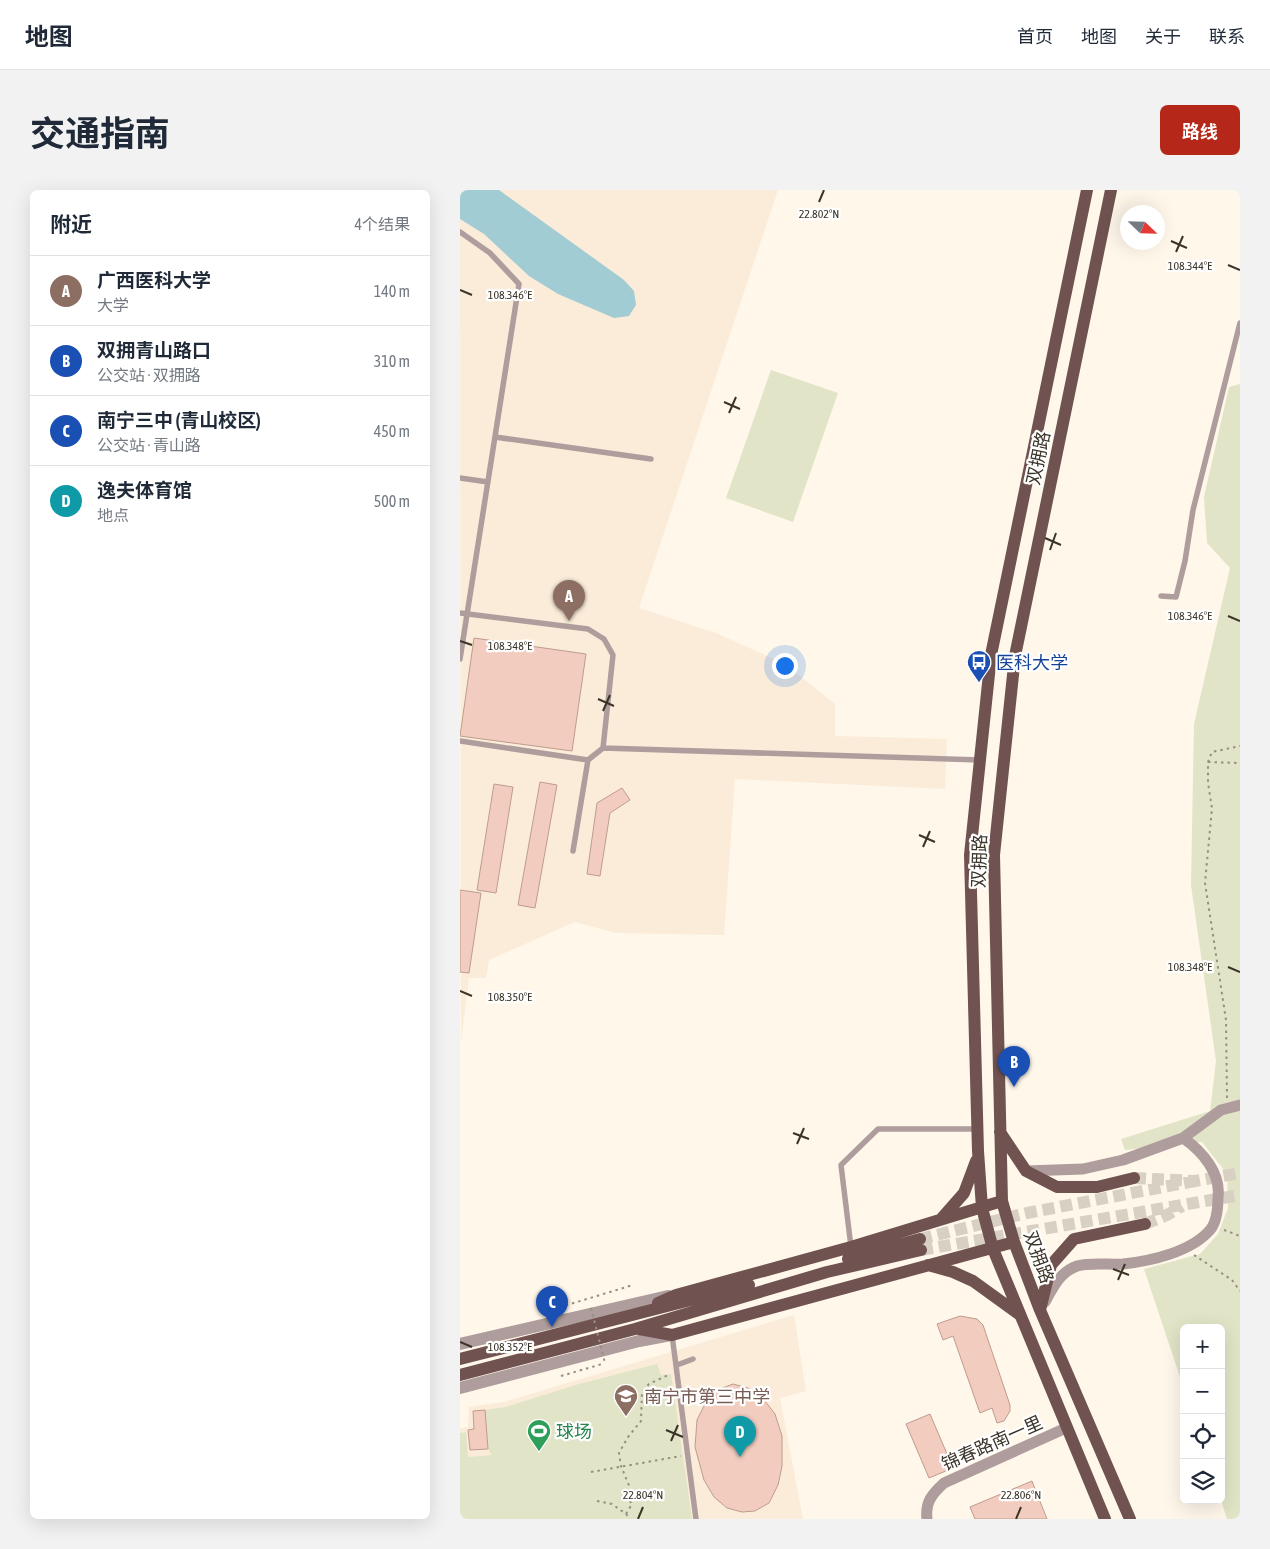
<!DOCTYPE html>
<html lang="zh">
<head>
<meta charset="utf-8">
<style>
  :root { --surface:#fff; --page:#f2f2f3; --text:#1f2937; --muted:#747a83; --line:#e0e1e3; --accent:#b52819 }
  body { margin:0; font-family:"Asap Condensed","Noto Sans SC",sans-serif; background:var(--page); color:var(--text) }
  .controls { position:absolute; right:15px; bottom:15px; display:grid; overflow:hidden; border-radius:8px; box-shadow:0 5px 20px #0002 }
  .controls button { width:45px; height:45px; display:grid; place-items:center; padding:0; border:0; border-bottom:1px solid var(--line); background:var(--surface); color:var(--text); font:25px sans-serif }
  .compass { position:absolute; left:660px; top:15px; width:45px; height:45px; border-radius:50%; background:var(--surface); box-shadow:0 5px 20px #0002; rotate:113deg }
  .you { position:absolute; left:324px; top:475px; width:18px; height:18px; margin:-12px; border:4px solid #fff; border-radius:50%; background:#1a73e8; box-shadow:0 0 0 8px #1a73e833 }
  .badge { display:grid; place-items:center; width:32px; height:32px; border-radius:50%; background:var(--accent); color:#fff; font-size:16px; font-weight:700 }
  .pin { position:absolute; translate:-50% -41px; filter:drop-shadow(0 1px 2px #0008) }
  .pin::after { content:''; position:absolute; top:26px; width:18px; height:15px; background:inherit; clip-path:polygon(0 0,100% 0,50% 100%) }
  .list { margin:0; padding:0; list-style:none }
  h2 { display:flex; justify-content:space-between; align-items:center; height:65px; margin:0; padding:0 20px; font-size:21px }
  h2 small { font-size:16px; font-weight:400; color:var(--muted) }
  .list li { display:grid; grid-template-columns:32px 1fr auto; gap:15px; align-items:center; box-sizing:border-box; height:70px; padding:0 20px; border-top:1px solid var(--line) }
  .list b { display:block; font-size:19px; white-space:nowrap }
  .list p { margin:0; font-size:16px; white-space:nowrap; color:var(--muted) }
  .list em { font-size:16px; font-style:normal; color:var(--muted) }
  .icon { flex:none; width:28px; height:28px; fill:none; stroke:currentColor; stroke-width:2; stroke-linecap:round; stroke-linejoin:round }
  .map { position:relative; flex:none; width:780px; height:1329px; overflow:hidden; border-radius:8px }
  header { display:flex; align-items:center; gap:30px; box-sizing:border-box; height:70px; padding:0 25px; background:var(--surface); border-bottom:1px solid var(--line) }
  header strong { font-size:24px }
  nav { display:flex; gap:28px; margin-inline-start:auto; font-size:18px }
  .intro { display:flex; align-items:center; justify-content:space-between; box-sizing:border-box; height:120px; padding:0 30px }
  h1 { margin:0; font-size:35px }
  .button { padding:12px 22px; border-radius:8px; background:var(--accent); color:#fff; font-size:18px; font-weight:700 }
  main { display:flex; gap:30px; padding:0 30px }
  aside { flex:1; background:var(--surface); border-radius:8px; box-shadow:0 5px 20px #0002 }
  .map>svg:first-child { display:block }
</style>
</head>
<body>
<header>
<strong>地图</strong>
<nav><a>首页</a><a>地图</a><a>关于</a><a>联系</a></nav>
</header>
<div class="intro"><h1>交通指南</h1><a class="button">路线</a></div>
<main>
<aside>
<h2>附近<small>4个结果</small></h2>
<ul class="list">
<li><span class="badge" style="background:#8d6e63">A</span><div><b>广西医科大学</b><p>大学</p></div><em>140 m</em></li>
<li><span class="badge" style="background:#1a4fb4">B</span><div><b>双拥青山路口</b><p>公交站 · 双拥路</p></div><em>310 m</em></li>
<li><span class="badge" style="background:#1a4fb4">C</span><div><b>南宁三中 (青山校区)</b><p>公交站 · 青山路</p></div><em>450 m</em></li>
<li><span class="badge" style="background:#0f9aa8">D</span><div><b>逸夫体育馆</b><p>地点</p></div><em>500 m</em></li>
</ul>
</aside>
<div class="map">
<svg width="780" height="1329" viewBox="0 0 780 1329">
  <rect width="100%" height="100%" fill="#fff7ea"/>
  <!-- education -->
  <path fill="#faecd8" d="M0,0H318L179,418L256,443L325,474L375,514V546L487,549L485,599L275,589L264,745L156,743L115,732L29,770L26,788H9L1,853Z
    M334,1125L346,1201L320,1208L343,1329H0V1239L8,1237L9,1217L44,1212Z"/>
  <!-- green -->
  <path fill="#e1e4c6" d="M311,180L378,203L333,332L266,308Z
    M780,194V1329H767L761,1310V1138H724V1199L684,1079L740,1064L758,1044L768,1018L767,984L742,952L665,960L661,949L750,921L756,871L731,695L734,534L770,378L747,353L744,307L769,197Z
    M197,1174L201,1185L211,1184L232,1329H0V1243L6,1242L8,1267L32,1265L28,1259L25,1220L46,1217L119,1194Z"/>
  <!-- water -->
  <path fill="#a2ccd4" d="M0,0H39L164,90L174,101L176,115L169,126L154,128L98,104L69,86L24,44L0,29Z"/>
  <!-- building -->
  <path fill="#f2cdbf" stroke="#be9c8e" d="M14,448L126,464L112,561L0,546Z
    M80,592L97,595L75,718L58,715Z
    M34,594L53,597L36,703L17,700Z
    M162,598L170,610L150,623L140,686L127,684L137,613Z
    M0,700L21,703L9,783L0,782Z
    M500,1126L517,1129L523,1135L550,1215V1221L544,1231L537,1233L532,1218L520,1223L493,1146L483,1150L477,1134Z
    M273,1194L288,1198L301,1206L315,1224L322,1246V1276L318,1295L309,1313L295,1321L282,1322L267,1318L254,1307L244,1290L235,1257L237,1230L247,1210L260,1199Z
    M25,1220L28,1259L10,1260L8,1240L14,1239L13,1221Z
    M470,1224L493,1278L469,1288L446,1234Z
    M572,1291L587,1329H515L510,1317Z"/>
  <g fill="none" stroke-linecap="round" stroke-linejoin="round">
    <!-- primary-tunnel -->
    <path stroke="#d8d0c3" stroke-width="12" stroke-dasharray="12 6" stroke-linecap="butt" d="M674,988L735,991L780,983
      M685,1034L707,1025L722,1016
      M460,1049L567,1023L735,991
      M461,1060L780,1005"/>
    <!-- path -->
    <path stroke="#968f82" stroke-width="2" stroke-dasharray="2.5 4" stroke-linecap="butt" d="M748,572L780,573
      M767,908L766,830L745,693L752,618L748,593V572L752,562L780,556
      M764,1040L780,1046
      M734,1065L772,1090L780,1101
      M87,1121L173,1095
      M101,1186L142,1174
      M131,1282L221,1266
      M137,1311L152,1314L166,1324L172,1314L167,1307L170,1298L161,1276L159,1263L168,1247L181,1231L182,1202L189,1194L210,1184
      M166,1324L170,1329"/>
    <!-- service -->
    <path stroke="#ae9d9c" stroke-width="5.5" d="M0,42L30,63L59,94L0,469
      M35,247L191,269
      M0,288L28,292
      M701,406L716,407L725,371L733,320L780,133
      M0,423L128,439L144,449L153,465L143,558
      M0,551L128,570L143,558L520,570
      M113,661L128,570
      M391,1057L381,975L418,939H518
      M212,1145L236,1329
      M217,1175L233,1169"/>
    <!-- minor -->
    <path stroke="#ae9d9c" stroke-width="11" d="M723,948L761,920L780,915
      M566,981L623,979L663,970L723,948C742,961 761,983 758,1007C758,1017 757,1032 750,1040C731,1062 691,1071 663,1074C649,1075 631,1072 617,1076C600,1082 593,1097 585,1112
      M467,1329C465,1312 472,1304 484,1293L606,1238"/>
    <!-- tertiary -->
    <path stroke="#ae9d9c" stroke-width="12" d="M0,1154L208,1106
      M0,1198L179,1151L211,1145"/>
    <!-- primary -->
    <path stroke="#705351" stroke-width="12" d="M627,0L531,465L510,665L518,961L522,1018L533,1059L645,1329
      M651,0L555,466L534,665L542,1011L554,1052L580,1120L670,1329
      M540,942L566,981L597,997H637L674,988
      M482,1028L504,1003L516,971
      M388,1069L460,1049
      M468,1075L493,1082L513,1091L560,1125
      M198,1113L216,1105L391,1057L542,1011
      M580,1120L591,1075L614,1049L685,1034
      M179,1139L212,1145L554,1052
      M0,1169L289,1095
      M0,1185L175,1139L367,1082L461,1060"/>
    <!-- path-bridge -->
    <path stroke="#968f82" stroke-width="2" stroke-dasharray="2.5 4" stroke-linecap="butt" d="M131,1118L145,1173"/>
  </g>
  <!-- ticks -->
  <path fill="none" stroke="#3b3428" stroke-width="2" d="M359,12L364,0M711,51L727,58M716,62L723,46M768,75L780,80M0,100L12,105M264,212L280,219M269,223L276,207M585,348L601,355M590,360L596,343M768,426L780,431M0,451L12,455M138,509L154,516M143,521L150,505M459,645L475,652M463,657L470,641M768,777L780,782M0,801L12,806M333,943L349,949M337,954L344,938M653,1079L669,1085M658,1090L665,1074M0,1152L12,1157M206,1240L223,1247M211,1251L218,1235M178,1329L183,1317M556,1329L561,1317"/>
  <!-- icons -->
  <defs>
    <g id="bus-pin" transform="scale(1.25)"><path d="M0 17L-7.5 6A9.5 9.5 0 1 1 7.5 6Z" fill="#1a4fb4" stroke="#fff"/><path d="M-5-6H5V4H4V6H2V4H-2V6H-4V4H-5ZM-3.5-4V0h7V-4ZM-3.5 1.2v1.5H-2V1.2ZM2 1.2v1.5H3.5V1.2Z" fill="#fff"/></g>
    <g id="school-pin" transform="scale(1.25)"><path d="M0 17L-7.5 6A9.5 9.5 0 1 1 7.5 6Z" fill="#8d6e63" stroke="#fff"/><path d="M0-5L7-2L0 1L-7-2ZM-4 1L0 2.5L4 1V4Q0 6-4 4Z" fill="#fff"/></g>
    <g id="stadium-pin" transform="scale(1.25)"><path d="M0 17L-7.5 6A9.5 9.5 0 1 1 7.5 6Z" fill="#2e9e5b" stroke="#fff"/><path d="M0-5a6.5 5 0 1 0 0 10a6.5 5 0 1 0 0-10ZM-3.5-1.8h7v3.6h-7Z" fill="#fff"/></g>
  </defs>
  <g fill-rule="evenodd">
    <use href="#bus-pin" x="519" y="472"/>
    <use href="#school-pin" x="166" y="1206"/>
    <use href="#stadium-pin" x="79" y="1241"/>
  </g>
  <g text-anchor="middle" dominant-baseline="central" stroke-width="4.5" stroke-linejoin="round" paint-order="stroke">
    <!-- street labels -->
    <g font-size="18" fill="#3b3428" stroke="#fff">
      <text transform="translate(578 268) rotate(-78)">双拥路</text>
      <text transform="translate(519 671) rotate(-88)">双拥路</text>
      <text transform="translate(579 1067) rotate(70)">双拥路</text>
      <text transform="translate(532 1253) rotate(-24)">锦春路南一里</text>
    </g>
    <!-- transit labels -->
    <g font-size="18" fill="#164399" stroke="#fff" text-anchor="start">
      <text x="536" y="472">医科大学</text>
    </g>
    <!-- education labels -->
    <g font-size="18" fill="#785e54" stroke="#fff" text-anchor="start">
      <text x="184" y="1206">南宁市第三中学</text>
    </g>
    <!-- leisure labels -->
    <g font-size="18" fill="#27864d" stroke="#fff" text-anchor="start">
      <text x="96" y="1241">球场</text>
    </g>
  </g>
  <g font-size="12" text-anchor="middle" fill="#3b3428" stroke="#fff" stroke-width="4.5" stroke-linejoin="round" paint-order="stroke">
    <text x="359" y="28">22.802°N</text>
    <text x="730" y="80">108.344°E</text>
    <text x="50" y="109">108.346°E</text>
    <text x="730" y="430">108.346°E</text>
    <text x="50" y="460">108.348°E</text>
    <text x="730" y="781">108.348°E</text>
    <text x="50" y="811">108.350°E</text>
    <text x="50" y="1161">108.352°E</text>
    <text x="183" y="1309">22.804°N</text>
    <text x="561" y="1309">22.806°N</text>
  </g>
</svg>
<div class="controls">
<button>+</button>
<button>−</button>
<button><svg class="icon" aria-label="locate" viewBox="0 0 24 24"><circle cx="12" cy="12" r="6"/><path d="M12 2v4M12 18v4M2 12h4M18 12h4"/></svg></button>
<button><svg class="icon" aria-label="layers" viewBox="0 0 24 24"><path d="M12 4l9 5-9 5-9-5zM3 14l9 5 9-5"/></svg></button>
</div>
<svg class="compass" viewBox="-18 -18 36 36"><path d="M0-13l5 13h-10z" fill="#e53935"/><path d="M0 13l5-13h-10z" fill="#747a83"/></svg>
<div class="you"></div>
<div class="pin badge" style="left:109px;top:431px;background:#8d6e63">A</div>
<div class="pin badge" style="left:554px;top:897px;background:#1a4fb4">B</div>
<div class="pin badge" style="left:92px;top:1137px;background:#1a4fb4">C</div>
<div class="pin badge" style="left:280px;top:1267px;background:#0f9aa8">D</div>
</div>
</main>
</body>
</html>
